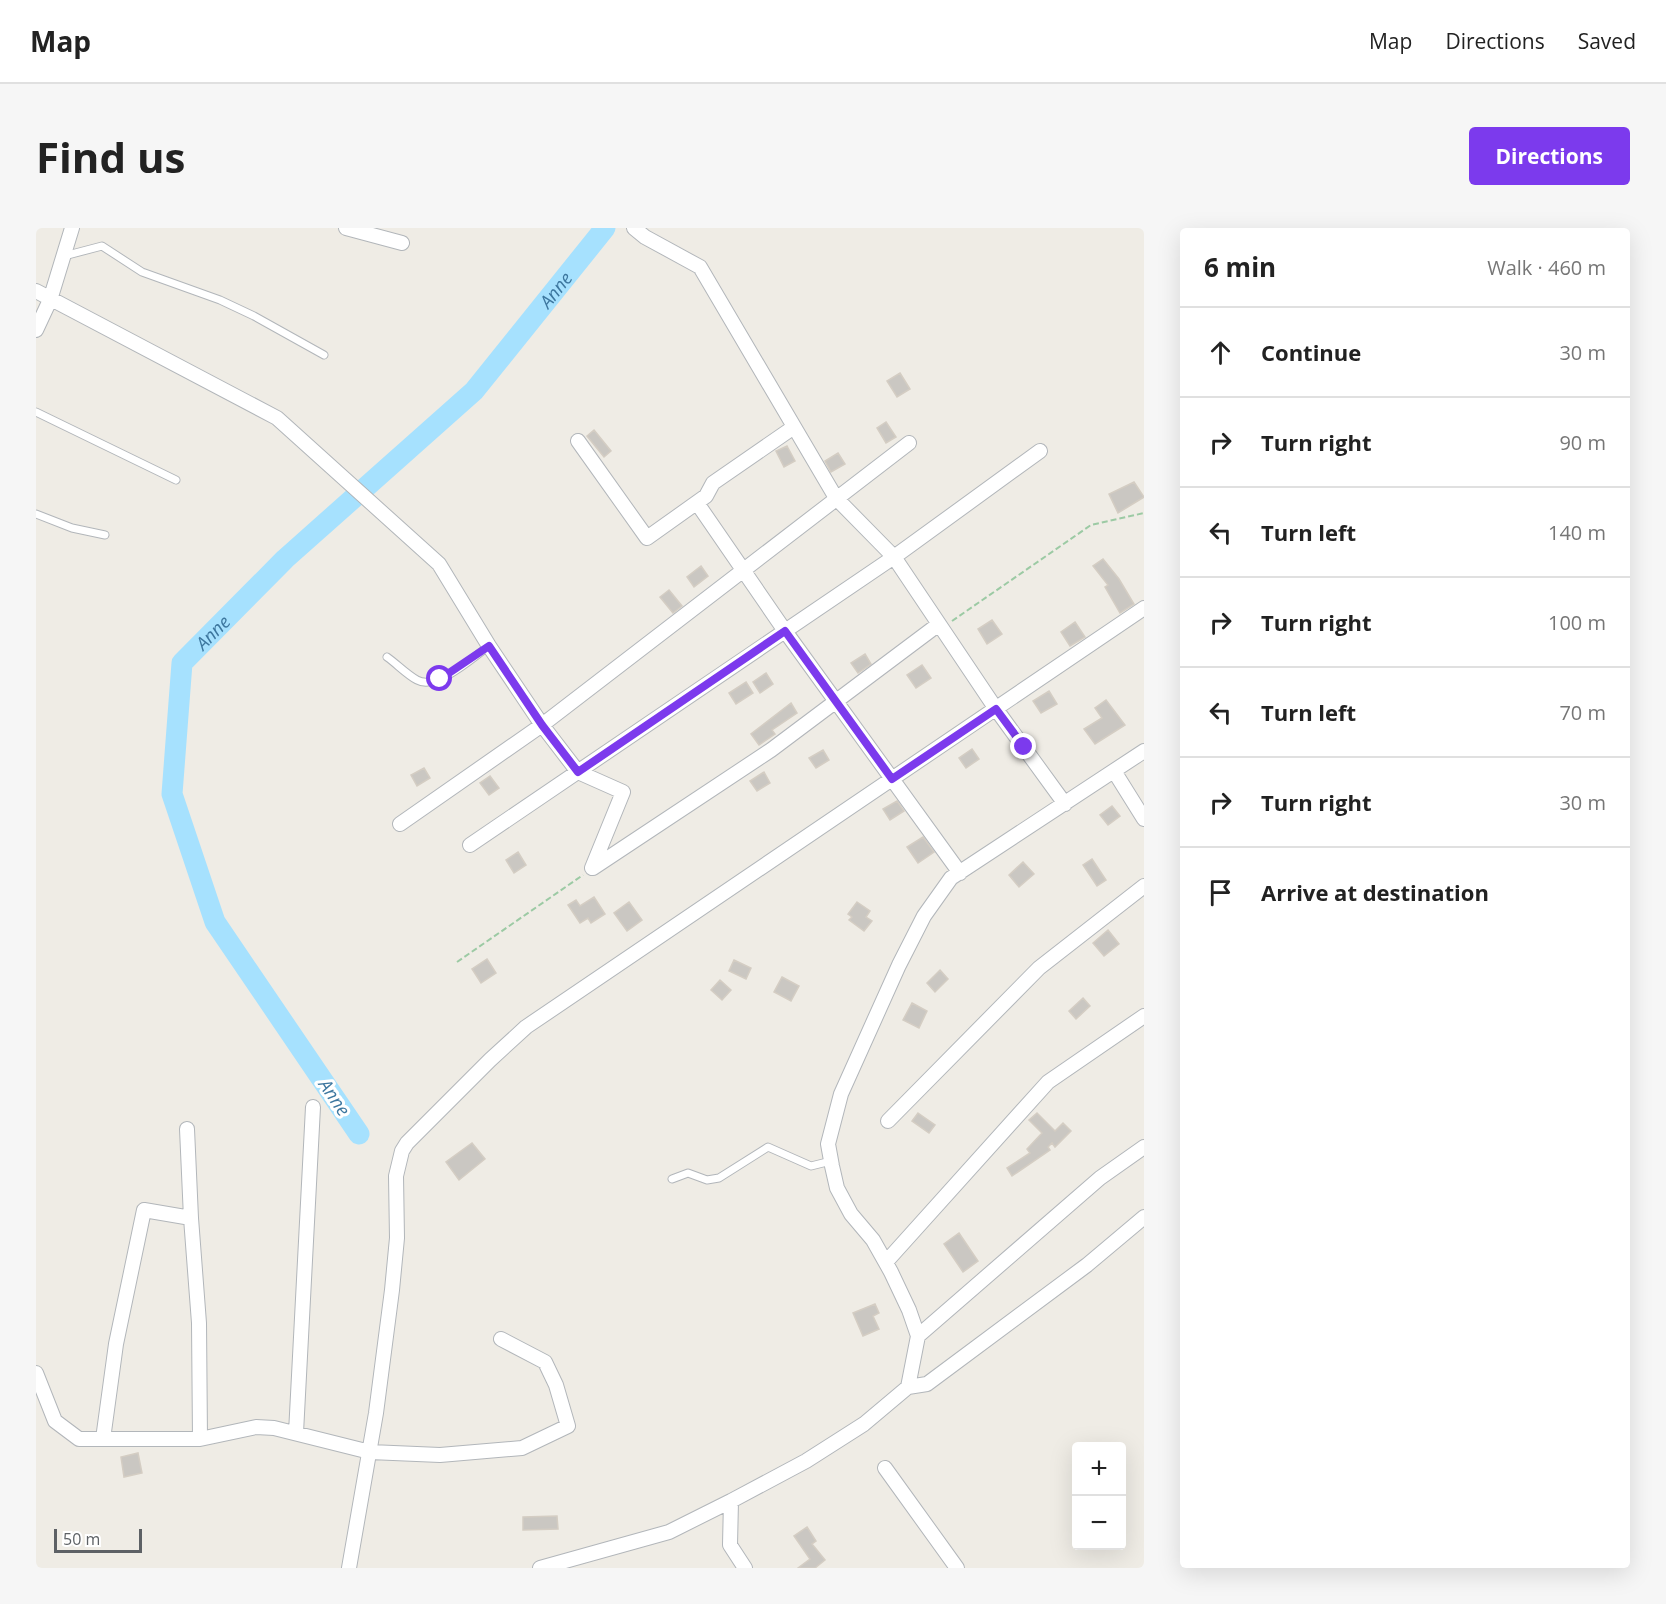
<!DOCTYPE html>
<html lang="en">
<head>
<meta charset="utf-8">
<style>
  :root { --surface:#fff; --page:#f6f6f6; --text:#222; --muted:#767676; --line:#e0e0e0; --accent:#7c3aed }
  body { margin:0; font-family:"Open Sans",sans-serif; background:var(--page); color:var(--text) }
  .controls { position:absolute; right:18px; bottom:18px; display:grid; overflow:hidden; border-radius:6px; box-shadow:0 6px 24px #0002 }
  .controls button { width:54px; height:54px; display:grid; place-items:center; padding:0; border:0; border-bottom:2px solid var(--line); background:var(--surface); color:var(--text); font:30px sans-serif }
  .scale { position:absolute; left:18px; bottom:15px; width:88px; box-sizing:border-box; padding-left:6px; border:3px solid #5d6165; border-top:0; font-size:16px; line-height:21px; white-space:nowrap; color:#5d6165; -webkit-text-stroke:4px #fff; paint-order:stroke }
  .stop { position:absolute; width:18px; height:18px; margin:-14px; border:4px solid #7c3aed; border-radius:50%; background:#fff }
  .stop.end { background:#7c3aed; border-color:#fff; box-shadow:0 2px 6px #0008 }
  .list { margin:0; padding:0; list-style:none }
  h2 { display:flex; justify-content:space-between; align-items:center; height:78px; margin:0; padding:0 24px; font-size:26px }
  h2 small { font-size:20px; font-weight:400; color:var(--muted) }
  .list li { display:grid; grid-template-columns:39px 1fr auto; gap:18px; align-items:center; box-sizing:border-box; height:90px; padding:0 24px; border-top:2px solid var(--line) }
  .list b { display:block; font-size:22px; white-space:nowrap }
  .list em { font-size:20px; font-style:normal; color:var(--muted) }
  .icon { flex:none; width:33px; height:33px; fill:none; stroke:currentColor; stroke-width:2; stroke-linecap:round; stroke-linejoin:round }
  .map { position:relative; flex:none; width:1108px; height:1340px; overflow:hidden; border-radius:6px }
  header { display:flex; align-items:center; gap:36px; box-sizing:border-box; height:84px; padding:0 30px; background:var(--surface); border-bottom:2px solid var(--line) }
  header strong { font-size:28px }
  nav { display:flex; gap:33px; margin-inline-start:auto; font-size:21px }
  .intro { display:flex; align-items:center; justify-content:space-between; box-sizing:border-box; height:144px; padding:0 36px }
  h1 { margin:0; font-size:42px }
  .button { padding:15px 27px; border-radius:6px; background:var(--accent); color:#fff; font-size:21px; font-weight:700 }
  main { display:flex; gap:36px; padding:0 36px }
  aside { flex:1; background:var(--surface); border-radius:6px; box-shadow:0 6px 24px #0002 }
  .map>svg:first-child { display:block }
</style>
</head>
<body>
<header>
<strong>Map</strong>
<nav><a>Map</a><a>Directions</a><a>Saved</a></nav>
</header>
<div class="intro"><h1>Find us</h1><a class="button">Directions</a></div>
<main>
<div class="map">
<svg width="1108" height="1340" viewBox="0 0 1108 1340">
  <rect width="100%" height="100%" fill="#efece5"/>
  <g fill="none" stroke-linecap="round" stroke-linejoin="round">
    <!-- river -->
    <path stroke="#a6e1fe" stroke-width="21" id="s1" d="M323,906L179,694L136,566L146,435L249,331L438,163L569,0"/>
  </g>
  <!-- building -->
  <path fill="#cac7c2" stroke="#d4cdc3" stroke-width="1.5" d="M864,145L874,161L861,169L851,153Z
    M850,194L860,209L850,215L841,200Z
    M558,202L575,223L568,229L551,208Z
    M751,218L759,233L748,239L740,223Z
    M802,225L809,236L795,244L789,233Z
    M1098,254L1108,269L1082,285L1073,266Z
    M1067,331L1083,351L1098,376L1084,385L1069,359L1072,357L1057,338Z
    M665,338L672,348L658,359L651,349Z
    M633,362L646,378L637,385L624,369Z
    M956,392L966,406L951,416L942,401Z
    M1039,394L1049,409L1034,418L1025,404Z
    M829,426L835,436L822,445L815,435Z
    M886,437L895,450L880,460L871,447Z
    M730,445L737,456L724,465L717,454Z
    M710,454L717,465L700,476L693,465Z
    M1013,463L1021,476L1005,485L997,473Z
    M1070,472L1089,497L1059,516L1048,501L1066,490L1059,480Z
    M755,475L761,485L736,502L739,506L723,517L715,506Z
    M936,521L943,531L930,540L923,530Z
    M787,522L793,532L780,540L773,530Z
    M388,540L394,550L381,558L375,547Z
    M728,544L734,555L721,563L714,553Z
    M454,548L463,560L453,567L444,555Z
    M861,573L868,583L854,592L847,581Z
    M1076,578L1084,588L1072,597L1064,587Z
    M887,609L898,624L882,635L871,619Z
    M482,624L490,637L478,645L470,632Z
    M1056,631L1070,652L1061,658L1047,637Z
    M987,634L998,646L983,659L973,647Z
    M558,669L569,686L555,695L552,690L544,695L532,677L540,672L544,678Z
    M593,674L606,692L591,703L578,685Z
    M821,674L834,683L830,689L836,693L828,703L813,692L816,689L812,686Z
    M1072,702L1083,716L1068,728L1057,715Z
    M451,731L460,745L445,755L436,741Z
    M698,732L715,740L710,751L693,743Z
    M904,742L912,751L899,764L891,755Z
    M746,749L763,758L755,773L738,764Z
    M684,752L695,762L686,772L675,762Z
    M1047,770L1054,778L1040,791L1033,783Z
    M876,775L891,783L883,800L867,792Z
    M882,885L899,897L893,905L876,893Z
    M1001,885L1019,903L1027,895L1035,903L1019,919L1016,915L1012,919L1014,922L976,948L971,940L994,925L991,921L1006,905L993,892Z
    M436,915L449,931L423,952L410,934Z
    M923,1005L942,1033L927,1044L908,1016Z
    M839,1076L843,1085L837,1088L843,1101L827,1108L817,1085Z
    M102,1225L106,1245L88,1249L85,1229Z
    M521,1288L522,1301L487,1302V1289Z
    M771,1299L780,1313L776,1316L789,1332L779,1340H762L774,1331L758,1308Z"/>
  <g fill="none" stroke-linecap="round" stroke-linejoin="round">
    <!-- lane casing -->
    <g stroke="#b2b6ba" stroke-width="9">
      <path id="lane" d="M28,28L66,18L106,44L184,72L218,88L288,127
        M0,184L140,252
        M0,286L36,300L69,307
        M351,429C361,436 370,446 381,452C401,463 437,429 453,418
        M636,951L652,945L671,952L683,950L732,919L775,938L795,933"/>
    </g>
    <!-- street casing -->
    <g stroke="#b2b6ba" stroke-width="16">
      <path id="street" d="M310,0L366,15
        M598,0L609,9L664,39L800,270L858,329L960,481L1029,576
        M0,63L241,190L403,336L453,418L506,497L542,544L587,564L556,640
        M0,102L14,72L36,0
        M542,213L611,310L670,268L677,255L758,199
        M661,275L749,403L924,645
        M1078,543L1108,591
        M364,596L506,497L873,215
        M434,617L858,329L1004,223
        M557,640L735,522L903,396
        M852,893L1003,740L1108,658
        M151,901L155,990L163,1095L164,1211
        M850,1034L1012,854L1108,788
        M882,1108L1064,950L1108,919
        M0,1145L19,1193L43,1211H164L220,1199L238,1200L334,1224L404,1227L486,1220L532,1198L520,1157L509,1134L465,1111
        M872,1159L891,1156L1051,1037L1108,989
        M260,1205L277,879
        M67,1211L80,1116L108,982L155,990
        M849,1240L921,1340
        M695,1273L694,1317L709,1340
        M313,1340L340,1185L356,1062L361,1010L360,948L366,923L371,915L454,832L490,799L1108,380
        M504,1340L633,1304L695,1273L770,1233L828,1196L872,1159L882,1108L873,1082L855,1044L837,1012L815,986L801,960L796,938L792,916L805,866L863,737L888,688L915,650L1108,523"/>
    </g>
    <!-- path -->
    <path stroke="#9ccaa4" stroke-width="2" stroke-dasharray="6 3" stroke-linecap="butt" d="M916,393L1055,297L1108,285
      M421,734L547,647"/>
    <!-- lane -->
    <use href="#lane" stroke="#fff" stroke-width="7"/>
    <!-- street -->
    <use href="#street" stroke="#fff" stroke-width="14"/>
  </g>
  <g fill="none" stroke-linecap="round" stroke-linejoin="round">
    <!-- route -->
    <path stroke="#7c3aed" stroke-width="8" d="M404,451L453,418L506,497L542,544L749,403L856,551L960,481L988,519"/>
  </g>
  <g text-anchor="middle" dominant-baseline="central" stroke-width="6" stroke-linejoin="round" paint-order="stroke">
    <!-- water labels -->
    <g font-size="18" font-style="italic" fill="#3d779f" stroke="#fff">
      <text stroke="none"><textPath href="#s1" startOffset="1052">Anne</textPath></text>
      <text stroke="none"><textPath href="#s1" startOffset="566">Anne</textPath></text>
      <text transform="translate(299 869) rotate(56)">Anne</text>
    </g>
  </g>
</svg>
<div class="controls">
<button>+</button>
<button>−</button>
</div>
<div class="scale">50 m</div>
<div class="stop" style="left:404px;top:451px"></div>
<div class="stop end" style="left:988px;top:519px"></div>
</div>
<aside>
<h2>6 min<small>Walk · 460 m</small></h2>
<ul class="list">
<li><svg class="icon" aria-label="ahead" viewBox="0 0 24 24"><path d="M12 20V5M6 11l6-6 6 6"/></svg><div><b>Continue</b></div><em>30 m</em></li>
<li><svg class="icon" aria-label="right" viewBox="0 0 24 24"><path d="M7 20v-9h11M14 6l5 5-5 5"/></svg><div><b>Turn right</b></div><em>90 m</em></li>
<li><svg class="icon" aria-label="left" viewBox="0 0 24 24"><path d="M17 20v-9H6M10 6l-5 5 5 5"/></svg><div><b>Turn left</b></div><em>140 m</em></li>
<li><svg class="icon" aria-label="right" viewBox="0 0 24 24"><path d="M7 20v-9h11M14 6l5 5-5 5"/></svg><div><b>Turn right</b></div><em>100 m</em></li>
<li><svg class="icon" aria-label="left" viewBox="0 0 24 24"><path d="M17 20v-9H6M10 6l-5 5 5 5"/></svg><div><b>Turn left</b></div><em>70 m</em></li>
<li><svg class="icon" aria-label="right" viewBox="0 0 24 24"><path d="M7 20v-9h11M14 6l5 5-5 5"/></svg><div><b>Turn right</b></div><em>30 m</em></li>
<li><svg class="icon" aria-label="arrive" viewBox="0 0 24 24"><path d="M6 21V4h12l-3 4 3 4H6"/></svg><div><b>Arrive at destination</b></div></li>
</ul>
</aside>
</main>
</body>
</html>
